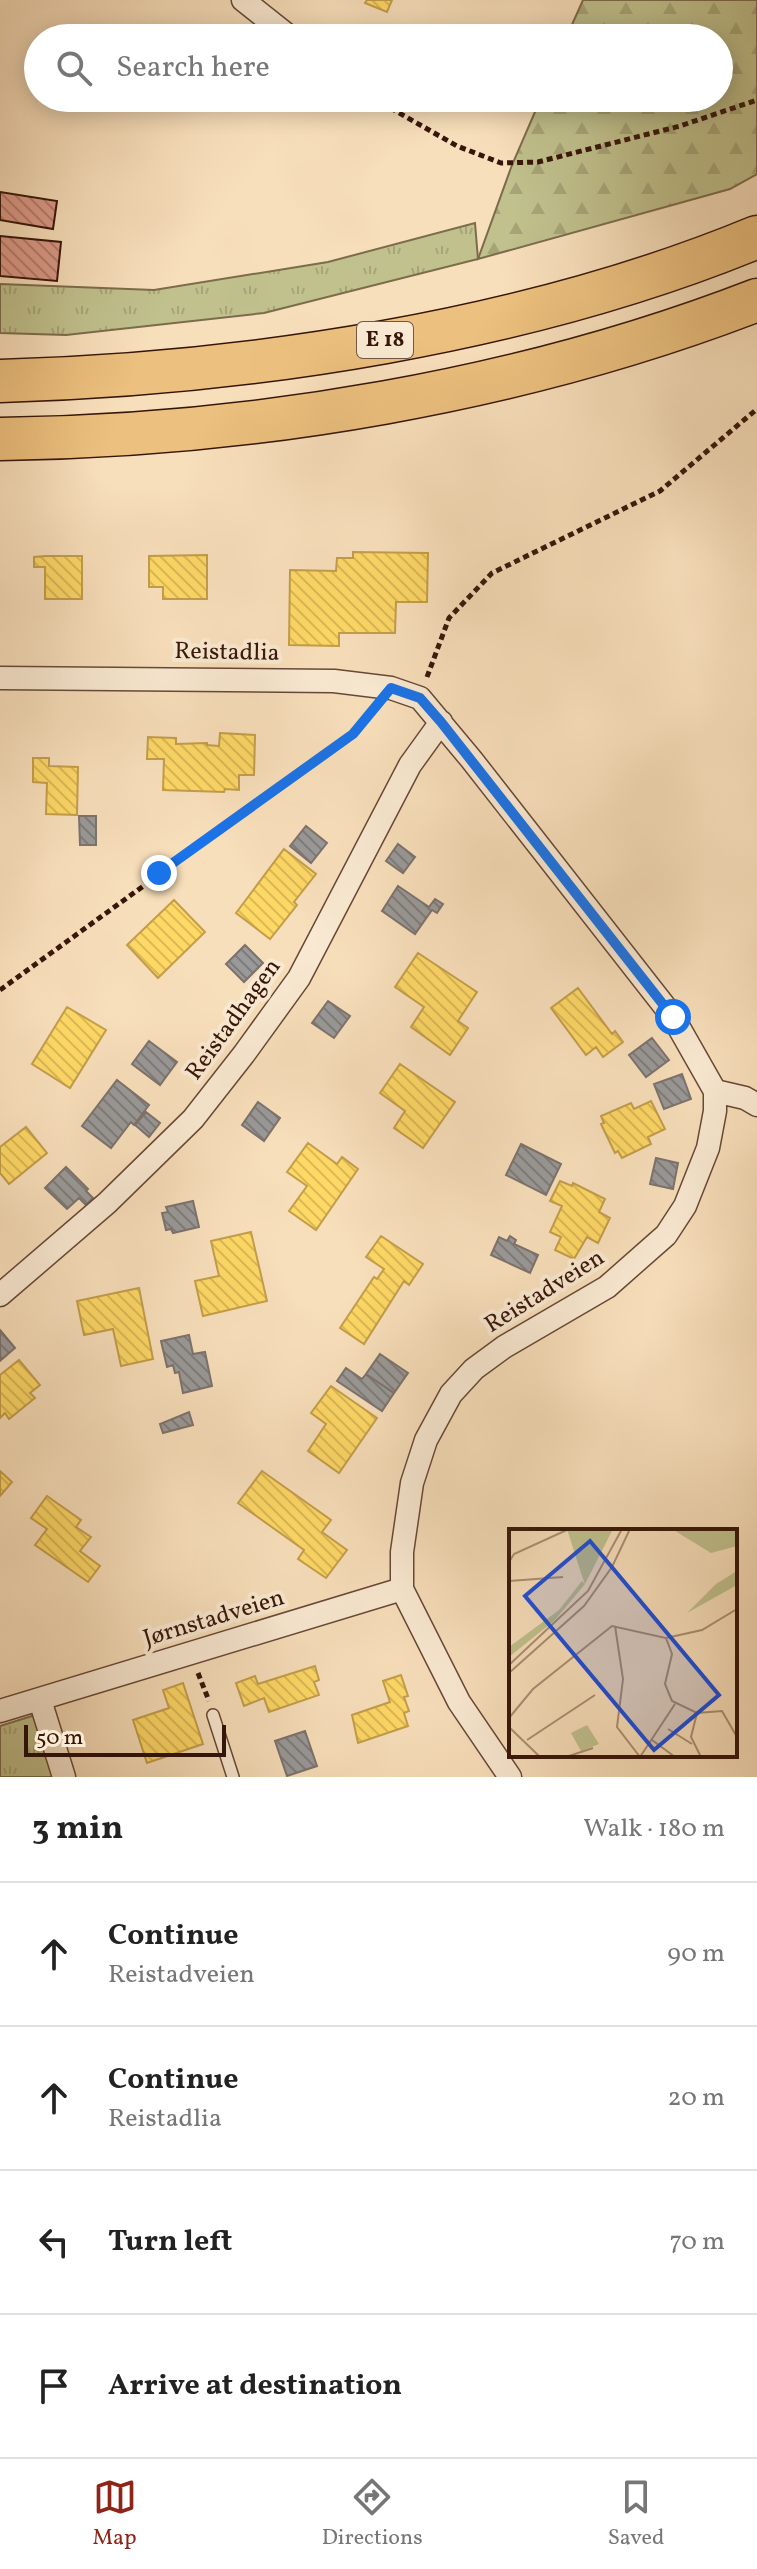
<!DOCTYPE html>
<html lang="en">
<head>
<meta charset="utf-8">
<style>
  :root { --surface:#fff; --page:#f6f6f6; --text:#222; --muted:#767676; --line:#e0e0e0; --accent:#8f2418 }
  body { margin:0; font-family:Vollkorn,serif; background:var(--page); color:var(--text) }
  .scale { position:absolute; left:24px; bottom:20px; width:202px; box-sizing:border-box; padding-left:8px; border:4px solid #37160a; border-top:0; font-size:22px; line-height:28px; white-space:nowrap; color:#37160a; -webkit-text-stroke:6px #faead3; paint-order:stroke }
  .stop { position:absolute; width:24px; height:24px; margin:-18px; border:6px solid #1a73e8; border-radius:50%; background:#fff }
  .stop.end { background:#1a73e8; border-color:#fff; box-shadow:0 2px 8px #0008 }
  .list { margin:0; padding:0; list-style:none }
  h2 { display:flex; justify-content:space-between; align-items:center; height:104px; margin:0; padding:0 32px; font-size:34px }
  h2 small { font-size:26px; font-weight:400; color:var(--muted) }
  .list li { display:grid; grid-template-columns:52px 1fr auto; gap:24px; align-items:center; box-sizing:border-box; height:144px; padding:0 32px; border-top:2px solid var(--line) }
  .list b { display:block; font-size:30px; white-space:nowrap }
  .list p { margin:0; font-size:26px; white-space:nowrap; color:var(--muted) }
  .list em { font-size:26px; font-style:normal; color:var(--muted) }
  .icon { flex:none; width:44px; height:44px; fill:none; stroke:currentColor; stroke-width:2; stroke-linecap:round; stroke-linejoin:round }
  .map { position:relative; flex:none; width:757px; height:1777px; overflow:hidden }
  .search { position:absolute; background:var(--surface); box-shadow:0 4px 20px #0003; left:24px; right:24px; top:24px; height:88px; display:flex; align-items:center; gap:20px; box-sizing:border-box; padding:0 28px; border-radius:44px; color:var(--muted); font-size:30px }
  .sheet { height:680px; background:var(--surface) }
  nav { display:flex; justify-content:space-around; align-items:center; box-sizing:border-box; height:112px; border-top:2px solid var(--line); background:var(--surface); font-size:22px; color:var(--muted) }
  nav a { display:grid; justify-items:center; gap:4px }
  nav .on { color:var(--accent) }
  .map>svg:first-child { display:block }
</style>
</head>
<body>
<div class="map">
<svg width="757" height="1777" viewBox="0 0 757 1777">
  <defs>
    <pattern id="grass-tufts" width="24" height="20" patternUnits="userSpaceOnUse" patternTransform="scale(2)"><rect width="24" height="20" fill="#c0c18d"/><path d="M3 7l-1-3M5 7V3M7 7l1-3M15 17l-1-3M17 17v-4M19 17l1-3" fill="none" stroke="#a6a578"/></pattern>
    <pattern id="forest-firs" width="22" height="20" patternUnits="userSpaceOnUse" patternTransform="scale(2)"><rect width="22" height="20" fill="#c0c18d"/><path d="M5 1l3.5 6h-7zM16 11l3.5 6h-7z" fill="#a6a578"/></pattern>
    <pattern id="homes-back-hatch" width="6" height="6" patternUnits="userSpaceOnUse" patternTransform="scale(2)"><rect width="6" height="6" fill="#ffd966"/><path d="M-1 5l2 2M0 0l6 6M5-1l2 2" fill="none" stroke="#dbba57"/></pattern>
    <pattern id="industry-back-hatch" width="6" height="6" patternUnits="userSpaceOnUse" patternTransform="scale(2)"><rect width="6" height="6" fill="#999"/><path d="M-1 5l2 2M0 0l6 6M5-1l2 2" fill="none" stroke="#7e7c7b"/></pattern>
    <pattern id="building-back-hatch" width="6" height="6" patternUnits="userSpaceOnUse" patternTransform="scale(2)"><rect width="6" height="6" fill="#dc9a89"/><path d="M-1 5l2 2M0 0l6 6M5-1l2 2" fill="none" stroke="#b37d6e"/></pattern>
  </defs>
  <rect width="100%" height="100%" fill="#f8dfbb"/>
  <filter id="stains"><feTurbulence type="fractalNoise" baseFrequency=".0025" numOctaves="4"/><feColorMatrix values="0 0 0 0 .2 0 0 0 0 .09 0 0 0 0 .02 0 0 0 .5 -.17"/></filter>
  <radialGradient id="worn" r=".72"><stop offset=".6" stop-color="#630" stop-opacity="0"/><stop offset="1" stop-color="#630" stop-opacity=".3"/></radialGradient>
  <!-- grass -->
  <path fill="url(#grass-tufts)" stroke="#7c6c4c" stroke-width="2" d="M475,223L478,259L264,313L66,335L0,333V284L154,290L328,262Z
    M35,1715L55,1777H0V1726Z"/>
  <!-- forest -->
  <path fill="url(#forest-firs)" stroke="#7c6c4c" stroke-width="2" d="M583,0H757V174L730,189L478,259L512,165L541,98H719V38H566Z"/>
  <!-- homes -->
  <path fill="url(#homes-back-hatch)" stroke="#c39e4a" stroke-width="2" d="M367,0H392L387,12L365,3Z
    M353,552L428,553L427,602H396L395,633H339V646L289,645L290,570L336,571L337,558H353Z
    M207,555V599H163V587H149V556Z
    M46,556H82V599H45V567H34V557Z
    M220,733L255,735L254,775H239V790L225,789L224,792L163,790L164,759H147L148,737L176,738V744L207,743V745L219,746Z
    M33,758H49V766L78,767L77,815L46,814L47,783L33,782Z
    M284,849L316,874L294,902L297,905L270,939L236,913Z
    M174,900L205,932L158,978L127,945Z
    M418,953L477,992L458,1021L468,1028L450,1055L411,1027L424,1007L395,987Z
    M578,988L612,1034L615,1031L623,1042L603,1057L596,1047L586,1055L551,1008Z
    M67,1007L106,1030L70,1088L32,1064Z
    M400,1064L455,1102L423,1148L394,1128L405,1111L380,1093Z
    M651,1101L665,1129L648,1137L651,1144L622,1158L618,1151L615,1153L601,1124L604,1123L601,1116L631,1103L634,1109Z
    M26,1127L47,1153L9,1184L0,1173V1147Z
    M308,1143L337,1164L342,1157L358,1169L316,1230L289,1211L307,1186L287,1172Z
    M560,1181L572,1186L573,1183L605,1199L599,1212L610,1218L598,1243L587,1237L574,1259L555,1250L561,1237L550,1232L562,1206L550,1201Z
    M251,1232L267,1301L203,1316L195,1281L219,1276L211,1241Z
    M381,1236L423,1264L409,1285L404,1281L364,1344L340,1328L374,1277L377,1279L384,1269L366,1257Z
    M139,1288L153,1359L121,1366L113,1329L84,1335L77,1301Z
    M19,1360L40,1385L30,1393L35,1398L9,1419L5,1413L0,1418V1375Z
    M331,1386L377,1418L339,1473L308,1451L326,1424L311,1413Z
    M0,1471L12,1482L0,1496Z
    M262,1471L331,1520L322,1532L347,1550L326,1578L298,1559L304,1550L238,1503Z
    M47,1496L81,1520L76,1527L91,1537L80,1551L100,1566L88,1582L35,1545L47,1529L31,1518Z
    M315,1666L319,1680L314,1682L319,1695L269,1712L264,1698L244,1706L236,1683L255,1676L258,1684Z
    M401,1675L408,1696L404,1697L409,1711L404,1713L408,1726L358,1743L352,1715L390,1702L383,1681Z
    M183,1683L203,1744L147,1763L133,1720L169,1708L163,1690Z"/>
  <!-- industry -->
  <path fill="url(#industry-back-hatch)" stroke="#7c726e" stroke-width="2" d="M79,816H96V845H80Z
    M306,826L327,843L311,863L290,846Z
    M398,844L415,857L403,873L386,861Z
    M398,886L429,907L435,899L443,904L437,913L432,910L415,934L382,911Z
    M245,945L263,963L244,982L226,964Z
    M328,1001L350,1016L334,1038L312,1023Z
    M652,1038L669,1060L646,1077L629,1055Z
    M149,1041L177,1062L160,1085L132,1064Z
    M682,1074L691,1099L664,1109L654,1084Z
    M117,1080L149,1105L134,1125L131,1122L111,1148L82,1126Z
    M258,1102L280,1118L264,1141L242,1125Z
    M146,1112L160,1123L149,1137L135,1125Z
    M521,1144L561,1164L546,1195L506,1175Z
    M656,1158L678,1163L673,1189L650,1184Z
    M66,1167L88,1189L86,1191L93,1198L86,1205L79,1198L67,1209L45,1188Z
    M193,1201L199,1227L173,1233L171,1229L166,1230L162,1213L168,1212L166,1207Z
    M510,1236L516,1240L514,1244L538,1255L530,1273L491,1255L499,1237L507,1241Z
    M0,1330L15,1348L0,1361Z
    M189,1335L193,1354L205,1352L212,1386L183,1393L179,1372L175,1373L173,1365L167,1367L161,1341Z
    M380,1354L408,1373L394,1393L366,1374Z
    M346,1368L362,1379L366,1374L394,1393L382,1411L337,1381Z
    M189,1412L193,1425L163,1433L160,1424Z
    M305,1731L317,1766L287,1776L275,1741Z"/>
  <!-- building -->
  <path fill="url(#building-back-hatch)" stroke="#37160a" stroke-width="2" d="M0,192L57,201L53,229L0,220Z
    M0,236L61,242L57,281L0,276Z"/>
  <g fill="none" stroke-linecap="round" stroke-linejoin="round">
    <!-- service casing -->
    <g stroke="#674836" stroke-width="14">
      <path id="service" d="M213,1715L233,1777"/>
    </g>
    <!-- minor casing -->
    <g stroke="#674836" stroke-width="25">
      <path id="minor" d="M243,0L291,38
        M0,678L334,681L391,688L420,698L471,759L673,1017L715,1091V1111L708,1148L685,1206L666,1235L607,1287L504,1347L474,1369L451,1394L426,1440L412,1483L402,1552V1589L459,1702L510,1777
        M715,1091L745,1098L757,1105
        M0,1295L107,1203L193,1119L244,1054L299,978L410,765L441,722
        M40,1700L64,1777
        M0,1711L402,1589"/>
    </g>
    <!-- motorway casing -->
    <g stroke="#37160a" stroke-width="45">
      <path id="motorway" d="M0,381C248,374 527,332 757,237
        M0,439C252,436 522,391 757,300"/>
    </g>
    <!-- path -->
    <path stroke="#37160a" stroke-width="5" stroke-dasharray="6 4" stroke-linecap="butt" d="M373,98L457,146L501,163L538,162L680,126L757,100
      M427,677L449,618L492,573L660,491L757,409
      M0,990L353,734L375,707
      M198,1673L209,1701"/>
    <!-- service -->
    <use href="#service" stroke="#faead3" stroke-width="11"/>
    <!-- minor -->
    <use href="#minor" stroke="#faead3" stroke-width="22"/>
    <!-- motorway -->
    <use href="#motorway" stroke="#ecc07e" stroke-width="42"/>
  </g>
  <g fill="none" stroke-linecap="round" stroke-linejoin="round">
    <!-- route -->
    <path stroke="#1a73e8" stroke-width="10" d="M159,873L353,734L391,688L420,698L441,722L673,1017"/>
  </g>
  <g text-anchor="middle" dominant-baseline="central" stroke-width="8" stroke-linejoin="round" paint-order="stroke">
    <!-- shield labels -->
    <rect fill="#faead3" stroke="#725646" stroke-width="2" x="357" y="322" width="56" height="36" rx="6"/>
    <g font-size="22" font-weight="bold" fill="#37160a">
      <text x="385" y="340">E 18</text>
    </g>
    <!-- street labels -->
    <g font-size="24" fill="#37160a" stroke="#faead3">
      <text transform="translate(227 653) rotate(1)">Reistadlia</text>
      <text transform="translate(234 1020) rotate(-54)">Reistadhagen</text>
      <text transform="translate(545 1292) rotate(-32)">Reistadveien</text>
      <text transform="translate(214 1619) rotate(-17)">Jørnstadveien</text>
    </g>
  </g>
  <!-- overview -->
  <g transform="translate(509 1529)">
    <rect width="228" height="228" fill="#f8dfbb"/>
    <path d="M73,52L76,55L46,91L0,128V118L50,81ZM78,196L90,215L72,222L62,204Z" fill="#c0c18d"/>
    <path d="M58,0H104L76,55L72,44ZM163,0H228V17L202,24ZM228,42V56L178,84L207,55Z" fill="#c0c18d"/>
    <path fill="none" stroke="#ab8f74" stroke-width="2" d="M0,33L5,25L60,0M0,52L54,48M106,97L114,150L108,198L131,228M157,109L193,101L228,80M0,136L79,62L113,0M0,144L75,77L103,38L121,0M188,184L182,208L192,228M0,189L24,160L103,97L157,109L163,125L156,155L163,172L188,184L213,182L228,208M0,198L31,228M159,200L183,215M18,211L86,166M143,211L166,228M57,228L84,219M131,228L166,175"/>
    <path fill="#1d4ed8" fill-opacity="0.15" stroke="#1d4ed8" stroke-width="4" d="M81,12L210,166L145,221L16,67Z"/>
    <rect width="228" height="228" fill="none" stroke="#37160a" stroke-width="4"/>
  </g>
  <rect width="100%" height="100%" filter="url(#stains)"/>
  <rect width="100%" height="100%" fill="url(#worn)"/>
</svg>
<div class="scale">50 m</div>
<div class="stop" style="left:673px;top:1017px"></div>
<div class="stop end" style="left:159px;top:873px"></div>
<div class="search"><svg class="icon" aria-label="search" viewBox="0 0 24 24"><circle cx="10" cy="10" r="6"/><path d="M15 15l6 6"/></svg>Search here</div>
</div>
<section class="sheet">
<h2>3 min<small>Walk · 180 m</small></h2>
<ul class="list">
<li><svg class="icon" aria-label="ahead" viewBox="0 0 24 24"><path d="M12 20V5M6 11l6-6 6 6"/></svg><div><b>Continue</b><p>Reistadveien</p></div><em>90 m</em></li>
<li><svg class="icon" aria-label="ahead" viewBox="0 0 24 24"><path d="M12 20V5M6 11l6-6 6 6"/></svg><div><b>Continue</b><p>Reistadlia</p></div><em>20 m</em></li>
<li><svg class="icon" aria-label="left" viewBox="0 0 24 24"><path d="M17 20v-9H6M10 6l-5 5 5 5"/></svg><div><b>Turn left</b></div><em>70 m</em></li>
<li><svg class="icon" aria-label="arrive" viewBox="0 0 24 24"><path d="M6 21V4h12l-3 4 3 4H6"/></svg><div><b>Arrive at destination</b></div></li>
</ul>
</section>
<nav>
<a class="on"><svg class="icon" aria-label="map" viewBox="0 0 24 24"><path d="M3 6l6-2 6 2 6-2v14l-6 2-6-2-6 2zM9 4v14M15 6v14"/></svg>Map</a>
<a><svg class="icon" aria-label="directions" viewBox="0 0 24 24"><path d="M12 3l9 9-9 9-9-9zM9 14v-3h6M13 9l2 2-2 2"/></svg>Directions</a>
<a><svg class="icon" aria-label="saved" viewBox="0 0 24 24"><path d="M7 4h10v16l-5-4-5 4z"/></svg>Saved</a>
</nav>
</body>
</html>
